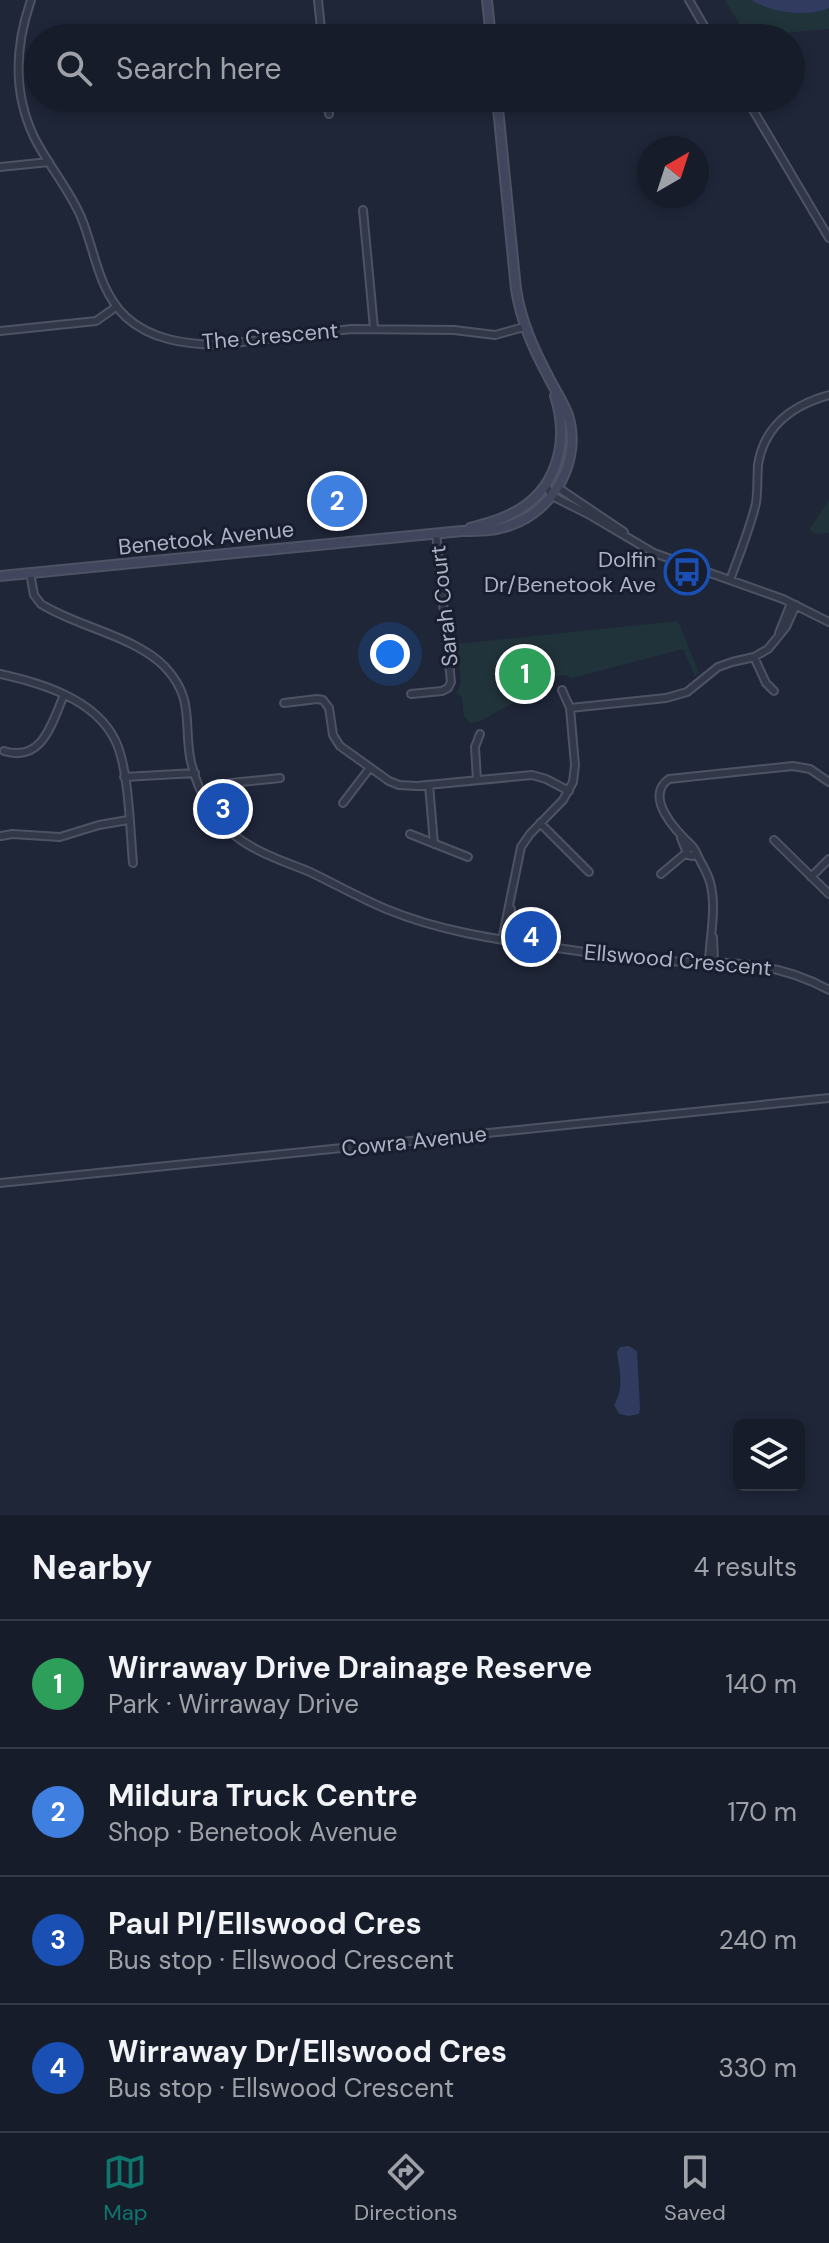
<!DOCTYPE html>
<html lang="en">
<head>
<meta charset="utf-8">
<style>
  :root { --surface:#171c2a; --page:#202532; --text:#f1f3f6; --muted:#9ea1a8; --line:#363a47; --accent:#0f766e }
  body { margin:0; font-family:"DM Sans",sans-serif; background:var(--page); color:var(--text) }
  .controls { position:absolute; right:24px; bottom:24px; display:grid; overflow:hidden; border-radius:12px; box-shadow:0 4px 12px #0003 }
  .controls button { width:72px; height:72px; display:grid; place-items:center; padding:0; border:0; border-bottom:2px solid var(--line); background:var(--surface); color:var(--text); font:40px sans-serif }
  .compass { position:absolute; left:637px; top:136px; width:72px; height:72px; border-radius:50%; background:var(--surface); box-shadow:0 4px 12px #0003; rotate:39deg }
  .you { position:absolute; left:390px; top:654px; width:28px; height:28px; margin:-20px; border:6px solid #fff; border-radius:50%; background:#1a73e8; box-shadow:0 0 0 12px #1a73e833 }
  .badge { display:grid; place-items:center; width:52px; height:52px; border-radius:50%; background:var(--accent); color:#fff; font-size:26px; font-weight:700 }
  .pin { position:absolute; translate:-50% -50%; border:4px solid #fff; box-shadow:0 2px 8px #0006 }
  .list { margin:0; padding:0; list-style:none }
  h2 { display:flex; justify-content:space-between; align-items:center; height:104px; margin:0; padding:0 32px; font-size:34px }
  h2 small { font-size:26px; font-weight:400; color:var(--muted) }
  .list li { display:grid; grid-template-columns:52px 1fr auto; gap:24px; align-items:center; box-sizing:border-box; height:128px; padding:0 32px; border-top:2px solid var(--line) }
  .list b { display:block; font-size:30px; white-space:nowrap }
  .list p { margin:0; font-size:26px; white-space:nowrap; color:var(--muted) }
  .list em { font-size:26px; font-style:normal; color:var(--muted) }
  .icon { flex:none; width:44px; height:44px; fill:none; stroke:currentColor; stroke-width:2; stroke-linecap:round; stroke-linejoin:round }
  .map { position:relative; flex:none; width:829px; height:1515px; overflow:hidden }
  .search { position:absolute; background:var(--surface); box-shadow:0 4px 12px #0003; left:24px; right:24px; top:24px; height:88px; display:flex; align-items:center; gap:20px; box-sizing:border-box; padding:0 28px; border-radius:44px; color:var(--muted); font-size:30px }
  .sheet { height:616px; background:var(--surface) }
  nav { display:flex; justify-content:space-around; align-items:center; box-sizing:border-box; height:112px; border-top:2px solid var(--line); background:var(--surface); font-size:22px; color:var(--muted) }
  nav a { display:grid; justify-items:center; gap:4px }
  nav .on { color:var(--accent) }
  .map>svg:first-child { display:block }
</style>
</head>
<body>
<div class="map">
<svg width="829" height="1515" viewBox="0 0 829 1515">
  <rect width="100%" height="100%" fill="#1f2638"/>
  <!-- green -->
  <path fill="#21333a" d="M725,0H829V29L747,36Z
    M829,500V533L816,534L809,530Z
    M678,621L699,673L695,676L683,649L572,678C563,673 556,675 550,683L482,720L471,724L464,716L462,697L457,693L461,682L457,644Z"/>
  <!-- water -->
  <path fill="#303b5f" d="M751,0H829V8C807,18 771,12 751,0Z
    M629,1346L637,1351L640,1408L639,1414L629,1416L619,1414L614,1405C625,1387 619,1371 617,1352L620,1347Z"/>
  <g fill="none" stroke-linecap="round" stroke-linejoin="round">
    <!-- street casing -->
    <g stroke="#4d5364" stroke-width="10">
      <path id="street" d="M31,0C15,46 13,93 34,137C48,165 69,189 81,217C95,250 98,291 126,317C151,340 185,344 218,345L351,329L454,330L495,335L524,327
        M318,0L322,38
        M689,0L711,38
        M328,98L329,114
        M746,98L829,238
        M0,167L49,162
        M363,210L374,328
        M0,331L96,321L116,307
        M546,485L552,496L588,514L654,553L783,599L829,622
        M557,487L624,532
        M30,573L34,595L41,604C77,627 135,636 165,667C194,698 184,721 190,757C197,795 219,830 254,848C272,858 291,864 310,872C335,884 360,898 386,909C439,931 494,939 550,947C582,951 614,957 646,960C713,965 766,955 829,990
        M730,580C739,555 750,529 756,503C758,490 757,478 758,465C764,426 793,405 829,395
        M779,633L791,603
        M754,657L766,683L774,691
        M0,674C41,683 95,699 115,740C129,767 130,831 133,863
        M411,694L442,691L448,688L451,682L436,533
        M284,703L317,699L323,700L329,708L333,735L340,746L389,781L399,785L417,786L532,775L546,779L569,791
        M570,708L666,698L687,692L718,667L732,662L754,657L768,649L786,627L796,605
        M4,751C43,763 52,722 64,695
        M124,777L195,773
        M477,780L475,747L480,734
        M429,785L434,844
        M205,798L231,783L280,778
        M343,803L369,769
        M540,823L589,872
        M410,834L468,857
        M1,836L12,834L60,837L99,825L128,820
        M681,838L688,855L693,856L696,852L693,847L686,849
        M774,840L829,894
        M692,846C677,832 643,797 669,779L793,766L810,769L829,782
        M696,852C700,862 707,871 710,882C717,907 710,936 709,961
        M661,874L686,853
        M811,877L829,859
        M713,937L714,961
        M502,940L521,847L530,834L563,800L573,782L575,765L570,708L562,690
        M508,941L511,909
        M0,1183L829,1098"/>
    </g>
    <!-- secondary casing -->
    <g stroke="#4d5364" stroke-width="12">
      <path id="secondary" d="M487,0L491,38
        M470,528C484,524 498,521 511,514C557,492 570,442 555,396
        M0,576L462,531C479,531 495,531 511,525C555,509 582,460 568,415C563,401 554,389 548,376C533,348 521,321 516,289L497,98"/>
    </g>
    <!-- street -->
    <use href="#street" stroke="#333849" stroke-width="6"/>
    <!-- secondary -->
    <use href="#secondary" stroke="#41465c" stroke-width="8"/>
  </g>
  <!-- icons -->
  <defs>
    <g id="bus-ring" transform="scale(2.3)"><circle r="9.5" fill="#181e2d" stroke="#1a4fb4" stroke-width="1.5"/><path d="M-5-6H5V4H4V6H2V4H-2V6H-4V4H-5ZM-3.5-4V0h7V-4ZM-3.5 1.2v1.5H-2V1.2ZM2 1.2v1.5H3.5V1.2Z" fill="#1a4fb4"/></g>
  </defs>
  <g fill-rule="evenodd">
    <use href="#bus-ring" x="687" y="572"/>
  </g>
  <g text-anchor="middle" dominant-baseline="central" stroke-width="6" stroke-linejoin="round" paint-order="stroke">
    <!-- street labels -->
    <g font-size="22" fill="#adb2c6" stroke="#181e2d">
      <text transform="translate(270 336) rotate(-5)">The Crescent</text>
      <text transform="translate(206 538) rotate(-6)">Benetook Avenue</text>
      <text transform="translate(444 606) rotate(-96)">Sarah Court</text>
      <text transform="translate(678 960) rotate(5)">Ellswood Crescent</text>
      <text transform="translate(414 1141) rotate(-6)">Cowra Avenue</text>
    </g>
    <!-- poi labels -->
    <g font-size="22" fill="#adb2c6" stroke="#181e2d" text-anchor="end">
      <text x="656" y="559">Dolfin<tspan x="656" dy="25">Dr/Benetook Ave</tspan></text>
    </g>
  </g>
</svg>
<div class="controls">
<button><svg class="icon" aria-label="layers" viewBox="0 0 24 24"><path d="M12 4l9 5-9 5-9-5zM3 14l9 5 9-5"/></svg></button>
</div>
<svg class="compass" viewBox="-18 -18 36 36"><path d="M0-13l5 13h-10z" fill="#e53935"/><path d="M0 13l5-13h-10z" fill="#9ea1a8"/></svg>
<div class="you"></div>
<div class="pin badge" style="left:525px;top:674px;background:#2e9e5b">1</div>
<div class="pin badge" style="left:337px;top:501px;background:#3f7fe0">2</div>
<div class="pin badge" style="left:223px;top:809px;background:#1a4fb4">3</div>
<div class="pin badge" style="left:531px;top:937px;background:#1a4fb4">4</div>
<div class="search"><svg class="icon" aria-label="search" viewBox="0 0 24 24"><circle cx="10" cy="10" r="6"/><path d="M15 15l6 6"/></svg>Search here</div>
</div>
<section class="sheet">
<h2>Nearby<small>4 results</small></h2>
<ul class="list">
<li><span class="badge" style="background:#2e9e5b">1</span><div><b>Wirraway Drive Drainage Reserve</b><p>Park · Wirraway Drive</p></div><em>140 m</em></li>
<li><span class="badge" style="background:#3f7fe0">2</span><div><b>Mildura Truck Centre</b><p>Shop · Benetook Avenue</p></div><em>170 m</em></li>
<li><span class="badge" style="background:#1a4fb4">3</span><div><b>Paul Pl/Ellswood Cres</b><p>Bus stop · Ellswood Crescent</p></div><em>240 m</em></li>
<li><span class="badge" style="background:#1a4fb4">4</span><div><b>Wirraway Dr/Ellswood Cres</b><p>Bus stop · Ellswood Crescent</p></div><em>330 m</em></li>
</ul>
</section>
<nav>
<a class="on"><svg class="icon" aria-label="map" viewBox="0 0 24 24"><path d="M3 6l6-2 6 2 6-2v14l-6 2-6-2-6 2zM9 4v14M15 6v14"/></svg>Map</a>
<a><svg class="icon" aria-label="directions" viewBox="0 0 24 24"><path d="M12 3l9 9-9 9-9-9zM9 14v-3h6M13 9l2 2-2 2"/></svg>Directions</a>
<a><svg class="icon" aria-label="saved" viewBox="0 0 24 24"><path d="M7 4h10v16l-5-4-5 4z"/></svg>Saved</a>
</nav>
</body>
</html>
